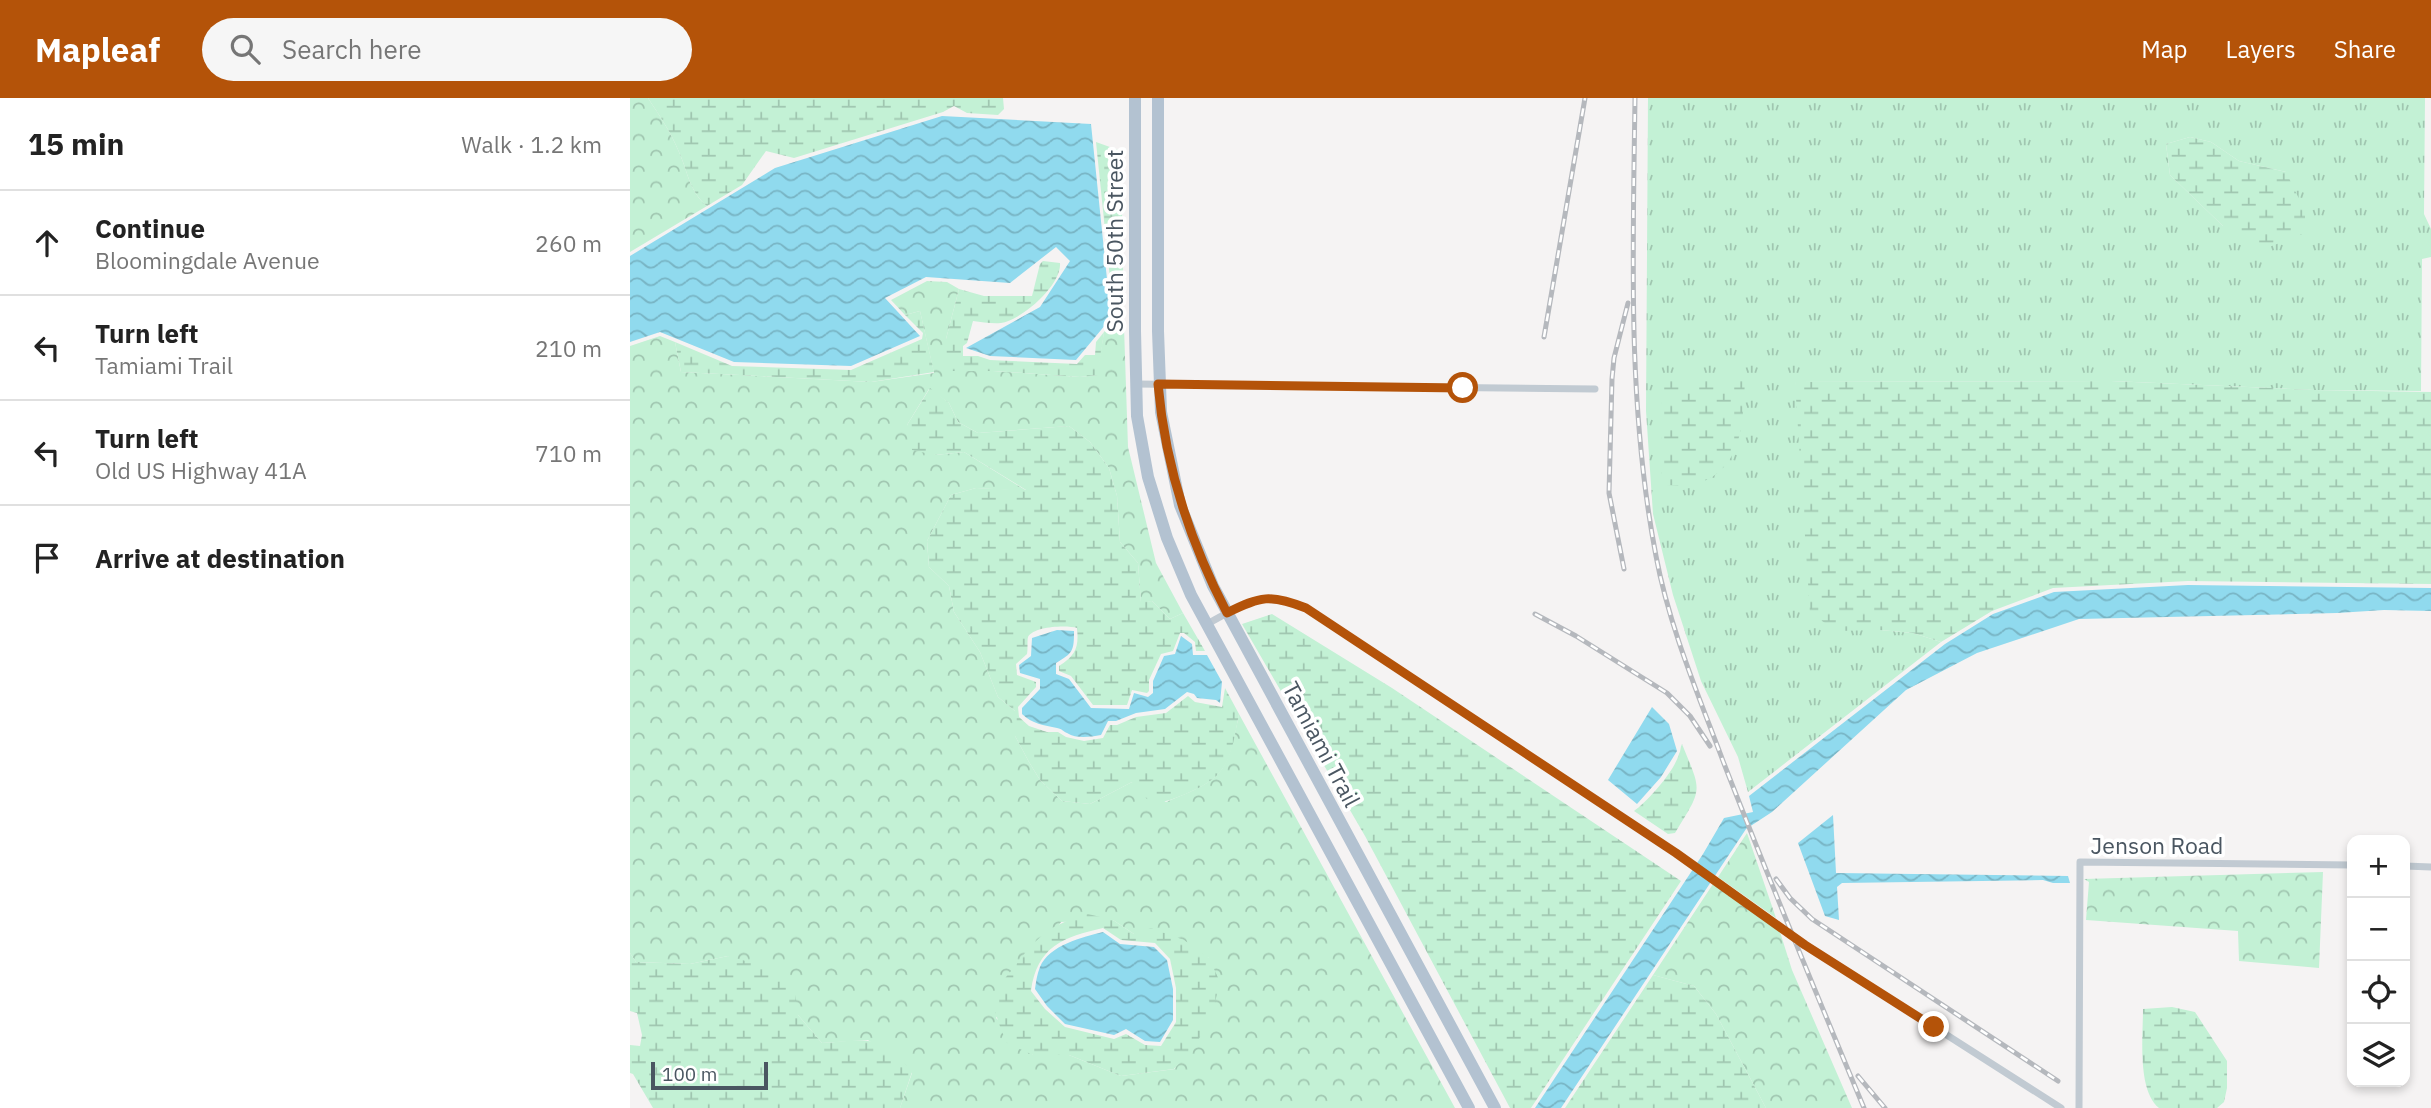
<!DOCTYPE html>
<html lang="en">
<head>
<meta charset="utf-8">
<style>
  :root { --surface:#fff; --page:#f6f6f6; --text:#222; --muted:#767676; --line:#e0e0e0; --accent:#b45309 }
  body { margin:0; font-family:"IBM Plex Sans",sans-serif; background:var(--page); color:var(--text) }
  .controls { position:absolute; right:21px; bottom:21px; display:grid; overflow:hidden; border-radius:14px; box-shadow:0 4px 10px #0003 }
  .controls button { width:63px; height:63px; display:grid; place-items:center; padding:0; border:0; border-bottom:2px solid var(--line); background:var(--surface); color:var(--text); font:35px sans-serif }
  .scale { position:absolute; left:21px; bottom:18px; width:117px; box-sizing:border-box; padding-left:7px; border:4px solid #4a5661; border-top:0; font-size:19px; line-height:24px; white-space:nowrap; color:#4a5661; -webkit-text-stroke:5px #fff; paint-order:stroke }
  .stop { position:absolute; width:21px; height:21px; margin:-16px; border:5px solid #b45309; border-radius:50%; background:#fff }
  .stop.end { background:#b45309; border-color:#fff; box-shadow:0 2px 7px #0008 }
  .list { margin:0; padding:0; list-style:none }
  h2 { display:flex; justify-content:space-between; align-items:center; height:91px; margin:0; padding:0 28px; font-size:30px }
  h2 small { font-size:23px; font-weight:400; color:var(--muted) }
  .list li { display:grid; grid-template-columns:46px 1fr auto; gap:21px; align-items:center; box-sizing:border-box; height:105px; padding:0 28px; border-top:2px solid var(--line) }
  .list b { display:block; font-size:26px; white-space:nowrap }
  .list p { margin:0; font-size:23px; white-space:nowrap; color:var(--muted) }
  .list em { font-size:23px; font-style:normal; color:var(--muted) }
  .icon { flex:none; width:38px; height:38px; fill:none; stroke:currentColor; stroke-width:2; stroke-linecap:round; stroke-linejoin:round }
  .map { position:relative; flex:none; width:1801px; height:1010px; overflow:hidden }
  header { display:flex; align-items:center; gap:42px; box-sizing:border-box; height:98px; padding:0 35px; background:var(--accent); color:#fff }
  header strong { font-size:33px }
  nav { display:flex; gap:38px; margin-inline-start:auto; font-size:24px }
  .search { width:490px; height:63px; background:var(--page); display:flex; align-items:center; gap:18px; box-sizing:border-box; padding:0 24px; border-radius:38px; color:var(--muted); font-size:26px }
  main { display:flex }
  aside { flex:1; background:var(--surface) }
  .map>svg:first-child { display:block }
</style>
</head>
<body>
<header>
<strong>Mapleaf</strong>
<div class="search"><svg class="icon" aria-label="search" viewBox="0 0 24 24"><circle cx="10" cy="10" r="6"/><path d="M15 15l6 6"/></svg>Search here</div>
<nav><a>Map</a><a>Layers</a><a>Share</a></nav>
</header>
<main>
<aside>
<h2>15 min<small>Walk · 1.2 km</small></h2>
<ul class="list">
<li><svg class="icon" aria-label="ahead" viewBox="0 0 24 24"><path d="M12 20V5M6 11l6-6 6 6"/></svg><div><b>Continue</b><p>Bloomingdale Avenue</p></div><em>260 m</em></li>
<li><svg class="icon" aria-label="left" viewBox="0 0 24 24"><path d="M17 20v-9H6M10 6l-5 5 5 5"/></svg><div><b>Turn left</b><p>Tamiami Trail</p></div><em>210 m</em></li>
<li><svg class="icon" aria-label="left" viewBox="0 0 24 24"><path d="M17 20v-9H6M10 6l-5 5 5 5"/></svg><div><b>Turn left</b><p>Old US Highway 41A</p></div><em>710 m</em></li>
<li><svg class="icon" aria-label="arrive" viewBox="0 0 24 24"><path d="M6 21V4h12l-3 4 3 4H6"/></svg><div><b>Arrive at destination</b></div></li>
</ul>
</aside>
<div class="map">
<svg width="1801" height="1010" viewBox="0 0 1801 1010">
  <defs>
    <pattern id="grass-tufts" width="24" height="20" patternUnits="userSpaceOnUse" patternTransform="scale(1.75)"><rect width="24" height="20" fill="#c3f1d5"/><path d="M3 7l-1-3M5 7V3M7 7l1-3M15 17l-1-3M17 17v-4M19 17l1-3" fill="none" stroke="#a0c6b0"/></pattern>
    <pattern id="forest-crowns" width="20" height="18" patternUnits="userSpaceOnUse" patternTransform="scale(1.75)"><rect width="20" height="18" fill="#c3f1d5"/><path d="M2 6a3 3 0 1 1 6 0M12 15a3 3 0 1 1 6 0" fill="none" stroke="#a0c6b0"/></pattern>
    <pattern id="wetland-marsh" width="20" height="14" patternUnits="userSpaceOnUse" patternTransform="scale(1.75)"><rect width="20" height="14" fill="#c3f1d5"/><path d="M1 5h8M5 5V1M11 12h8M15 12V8" fill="none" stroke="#a0c6b0"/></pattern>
    <pattern id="water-waves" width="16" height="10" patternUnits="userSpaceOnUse" patternTransform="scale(1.75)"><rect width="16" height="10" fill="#90daee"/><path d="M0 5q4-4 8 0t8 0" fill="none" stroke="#78b4c4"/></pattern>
  </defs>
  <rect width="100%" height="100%" fill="#f5f3f3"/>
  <!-- grass -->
  <path fill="url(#grass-tufts)" fill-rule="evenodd" d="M1018,0H1795L1794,116L1801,131V159L1792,161L1791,293L1684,292L1481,283L1165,284L1250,532L1283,535L1311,544L1118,694L1108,659L1071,583L1043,497L1023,416L1016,313ZM1560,39L1581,44L1609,63L1656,74L1593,128L1540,77L1536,46Z"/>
  <!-- forest -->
  <path fill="url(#forest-crowns)" fill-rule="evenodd" d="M0,0H18C29,17 41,34 49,54C58,74 59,93 77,108L0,154Z
    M297,183L317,184L329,191L316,241V273H363L450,279L467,277L474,234L479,228L494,229L498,349L526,465L553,515L540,521L522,503L511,505L508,465L490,444L487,398L479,370L460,344L439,328L348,335L328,324L319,305L299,291L277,327L305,357L334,354L397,393L346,390L321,397L297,443L299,469L319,488L324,514L350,554L368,599L385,613V638L399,664L410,682L432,703L460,706L502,684L536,704C593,681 597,677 609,616L825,1010H270L282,975L238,942L192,945L168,917L98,858L60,866L6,864L0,855V248L30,238L45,244L51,274L241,284L304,275L290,213L275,217L261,202ZM483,822L504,836L579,860L545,971L491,978L439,957H403L366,920L431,824Z
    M1117,735L1146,820L1088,779Z
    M1693,774L1689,870L1609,863L1608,833L1456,822L1459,784L1454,781Z
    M1083,786L1150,834L1162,872L1222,1010H1136L1086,916L1064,888L1023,877Z"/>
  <!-- wetland -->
  <path fill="url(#wetland-marsh)" fill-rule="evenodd" d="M18,0H373L374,11L368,17L337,15L324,8L313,14L164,60L136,53L112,87L77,108C59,93 58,74 49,54C41,34 29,17 18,0Z
    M1560,39L1581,44L1609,63L1656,74L1675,113V135L1634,151L1593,128L1540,77L1536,46Z
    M466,44L491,53L494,229L479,228L484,220Z
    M413,163L430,165C432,187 392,222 371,225C362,226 352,224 343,223L337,245L333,248V258H348L360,262L447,266L455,257H465L466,244L474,234L468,277L450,279L363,273H316V241L329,191L354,198H402L410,166Z
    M290,213L304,274L241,284L51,274L45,244L102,268L221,272L292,241L293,235L275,217Z
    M1115,281C1113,322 1114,372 1066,386C1056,389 1043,387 1032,387L1031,283Z
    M1481,283L1684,292L1801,294V486L1558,483L1423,490L1362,513L1311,544L1283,535L1250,532L1207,533L1180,515L1165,284Z
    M300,290L319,305L328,324L348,335L439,328L460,344L479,370L487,398L490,444L508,465L511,504L522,503L540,521L553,515L575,553H566L565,544L554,535H550L543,553L531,556L519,582V593L517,595L502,592L497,607H463L441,578L429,573V568C446,557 449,549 447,530C437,527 404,528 398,539C397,543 398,551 397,556L386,566L387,577L406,584V589L388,609L389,619L399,628L417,634H428L436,639L454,643L473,640L480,627H487L506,619L536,615L558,598L565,604L592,609L595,590L609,616C601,657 600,677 560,694C547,700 536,704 523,705L504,692L502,684L460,706L432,703L410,682L399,664L385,638V613L368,599L350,554L324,514L319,488L299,469L297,443L321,397L346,390L396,392L334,354L305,357L282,352L277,327Z
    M642,516L762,590L1051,783L901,1010H880L735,738L612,526Z
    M1052,646C1072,695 1073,689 1045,735L1038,736L1004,713C1017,704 1044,674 1049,656C1051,653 1050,649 1052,646Z
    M458,816L483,822L504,836L521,830L554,842L579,860L590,884L583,912L565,949L544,971L491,978L439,957H403L377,945C370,929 360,909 367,892C371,884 379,876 384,869C409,837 419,827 458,816ZM473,830L491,842L525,845L540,861L546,890V924L531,948L515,947L496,936L484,941L435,929L415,911L401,893C407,848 434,839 473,830Z
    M0,855L6,864L60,866L98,858L126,866L163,883L168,917L192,945C237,942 252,935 282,974L270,1010H23L3,976L0,975V947L10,948L12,937L7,915L0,913Z
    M1023,877L1064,888L1086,916L1136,1010H935Z
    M1542,909L1565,914L1597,963V990L1594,1004L1587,1010H1529C1507,992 1513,938 1513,911Z"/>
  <!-- water -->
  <path fill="url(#water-waves)" d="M312,18L461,26L481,220L446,262L360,258L336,250L410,209L440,163L426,149L380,185L296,179L255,200L290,238L221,268L104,264L30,234L0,244V158L145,70Z
    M1558,487L1801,490V513L1754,512L1707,515L1449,521L1347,555L1276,592L1142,714L1116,731L931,1010H905L1073,756L1094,720L1123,714L1119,698L1315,546L1363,516L1424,494Z
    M427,532L444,533C444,553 443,555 426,565V576L439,581L461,610L499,611L504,595L518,599L523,595V583L534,558L545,556L551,538L562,546L563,557H577L592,584L590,605L586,602L567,600L564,596L557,594L535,611L506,615L486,623H478L471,637C459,639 447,641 437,635C432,633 433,631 427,630C414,627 402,626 392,616V610L410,591V581L390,575L389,567L401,558L402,540Z
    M1022,609L1039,626L1047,653L1031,679L1007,706L978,682Z
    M1203,717L1206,775L1438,778L1440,785H1423L1413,782L1212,785L1207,789L1209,822L1195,818L1168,745Z
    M473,834L490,846L524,849L537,862L543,891V922L530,944L515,943L496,931L484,937L435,926L417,908L405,891C406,884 407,876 410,869C419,847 453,839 473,834Z"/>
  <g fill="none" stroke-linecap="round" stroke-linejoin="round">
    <!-- street -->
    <path stroke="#c1cad2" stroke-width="7" d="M505,286L965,291
      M577,526C618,504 630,492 676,510L1046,755L1176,847L1431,1010
      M1775,768L1801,769
      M1449,1010L1450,764L1722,767"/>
    <!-- primary -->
    <path stroke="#b3c2d1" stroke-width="12" d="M505,0V233L507,318L518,379L537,440L561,497L839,1010
      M528,0V233L531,314L550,407L583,488L865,1010"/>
    <!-- rail casing -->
    <g stroke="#b5b8bd" stroke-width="5">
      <path id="rail" d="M1005,0C1003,153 997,307 1026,458C1039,528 1068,596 1093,663C1138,779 1186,895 1234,1010
        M914,239L955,0
        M994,471L979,395L982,281L984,260L998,205
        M905,516L946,538L1037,595L1060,618L1080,648
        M1146,781L1160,800L1182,821L1428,983
        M1228,978L1255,1010"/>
    </g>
    <!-- rail -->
    <use href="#rail" stroke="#fff" stroke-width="2.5" stroke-dasharray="8" stroke-linecap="butt"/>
  </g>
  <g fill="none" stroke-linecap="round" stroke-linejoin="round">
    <!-- route -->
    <path stroke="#b45309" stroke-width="9" d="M833,290L528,286C535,368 559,442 597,515C631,498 640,496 676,510L1046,755L1175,847L1304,929"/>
  </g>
  <g text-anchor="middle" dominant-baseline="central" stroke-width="7" stroke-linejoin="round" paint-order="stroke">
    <!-- street labels -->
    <g font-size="23" fill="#4a5661" stroke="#fff">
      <text transform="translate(484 143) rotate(-90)">South 50th Street</text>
      <text transform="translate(692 646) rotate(62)">Tamiami Trail</text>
      <text x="1527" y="747">Jenson Road</text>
    </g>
  </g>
</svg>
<div class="controls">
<button>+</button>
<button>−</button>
<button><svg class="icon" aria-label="locate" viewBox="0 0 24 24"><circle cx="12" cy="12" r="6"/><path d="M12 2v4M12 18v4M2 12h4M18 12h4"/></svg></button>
<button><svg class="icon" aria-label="layers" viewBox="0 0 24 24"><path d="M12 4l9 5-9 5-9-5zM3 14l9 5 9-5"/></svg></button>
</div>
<div class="scale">100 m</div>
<div class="stop" style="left:833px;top:290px"></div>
<div class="stop end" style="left:1304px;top:929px"></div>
</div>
</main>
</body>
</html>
